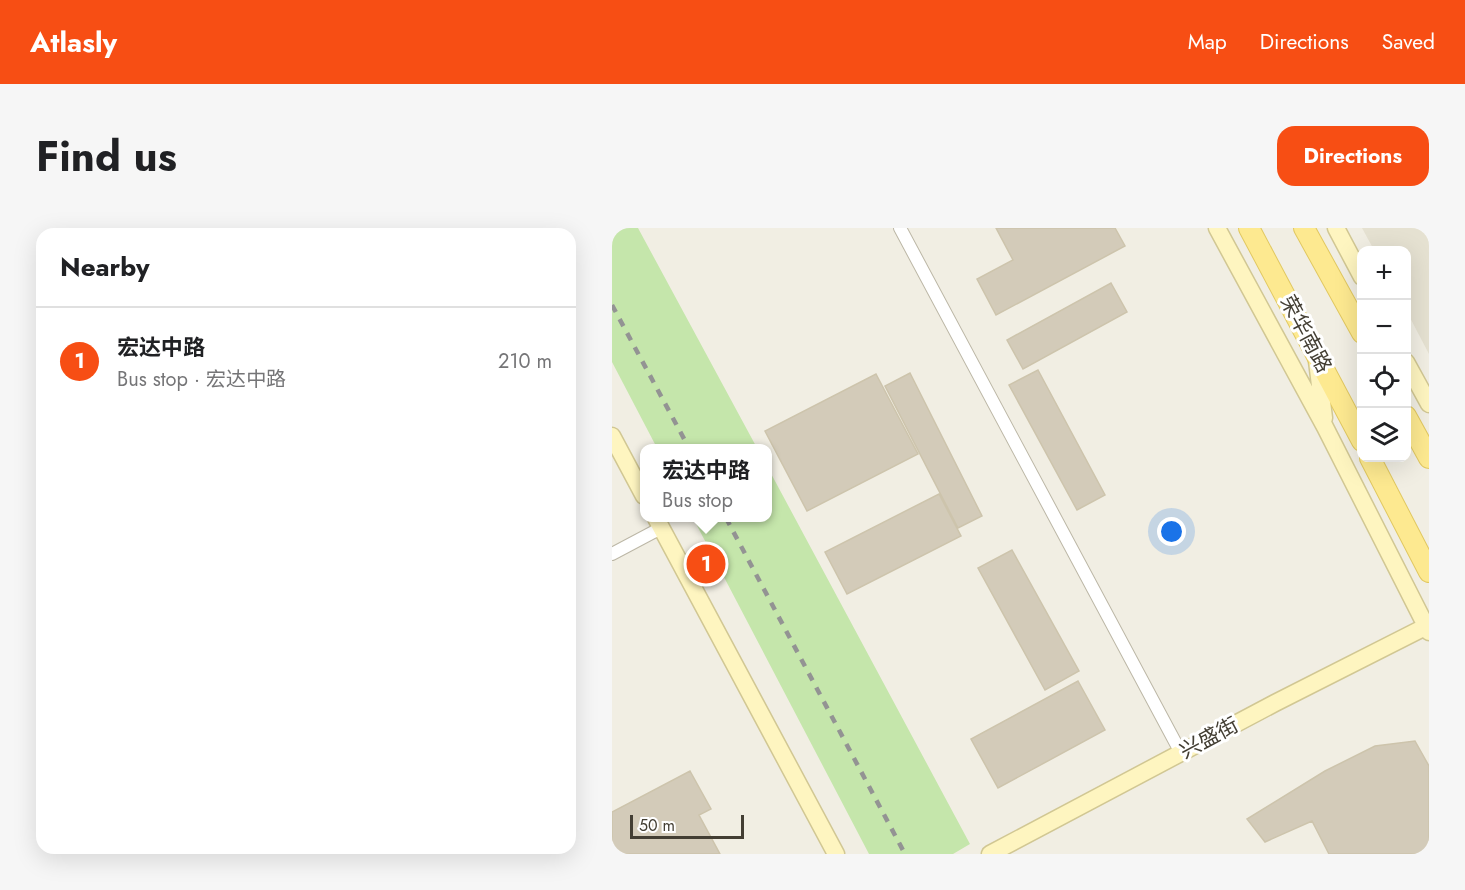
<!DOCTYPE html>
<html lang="en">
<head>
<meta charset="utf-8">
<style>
  :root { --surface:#fff; --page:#f6f6f6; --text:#202124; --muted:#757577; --line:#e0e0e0; --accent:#f74e14 }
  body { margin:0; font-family:Jost,"Noto Sans SC",sans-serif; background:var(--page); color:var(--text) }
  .controls { position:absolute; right:18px; top:18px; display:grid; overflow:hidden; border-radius:12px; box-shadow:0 6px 24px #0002 }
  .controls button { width:54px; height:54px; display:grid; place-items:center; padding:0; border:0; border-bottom:2px solid var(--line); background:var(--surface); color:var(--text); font:30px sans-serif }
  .scale { position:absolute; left:18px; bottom:15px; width:114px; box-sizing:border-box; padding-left:6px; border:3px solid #433e33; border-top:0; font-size:16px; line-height:21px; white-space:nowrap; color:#433e33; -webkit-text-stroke:4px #fff; paint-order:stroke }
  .you { position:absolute; left:560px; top:304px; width:21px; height:21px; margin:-15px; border:4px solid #fff; border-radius:50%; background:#1a73e8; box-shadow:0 0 0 9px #1a73e833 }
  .badge { display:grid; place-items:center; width:39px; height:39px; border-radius:50%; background:var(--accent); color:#fff; font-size:20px; font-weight:700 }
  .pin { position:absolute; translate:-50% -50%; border:3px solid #fff; box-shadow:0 2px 6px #0006 }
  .popup { position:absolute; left:28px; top:216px; width:132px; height:78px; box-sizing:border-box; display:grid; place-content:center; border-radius:12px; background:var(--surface); filter:drop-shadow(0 2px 4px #0005); font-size:20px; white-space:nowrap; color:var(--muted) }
  .popup b { font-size:22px; color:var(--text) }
  .popup::after { content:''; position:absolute; left:50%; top:100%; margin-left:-12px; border:12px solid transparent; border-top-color:var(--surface) }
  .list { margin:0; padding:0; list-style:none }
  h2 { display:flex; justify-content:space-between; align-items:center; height:78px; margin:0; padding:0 24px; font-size:26px }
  h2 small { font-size:20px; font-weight:400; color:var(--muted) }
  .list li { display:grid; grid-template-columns:39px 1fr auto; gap:18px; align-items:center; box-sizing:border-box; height:108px; padding:0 24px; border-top:2px solid var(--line) }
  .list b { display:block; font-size:22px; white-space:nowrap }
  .list p { margin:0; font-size:20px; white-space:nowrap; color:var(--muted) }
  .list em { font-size:20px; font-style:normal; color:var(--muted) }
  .icon { flex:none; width:33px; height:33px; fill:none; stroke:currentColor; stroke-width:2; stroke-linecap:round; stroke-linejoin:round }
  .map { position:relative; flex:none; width:817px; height:626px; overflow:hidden; border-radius:18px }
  header { display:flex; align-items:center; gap:36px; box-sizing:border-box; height:84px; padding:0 30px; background:var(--accent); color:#fff }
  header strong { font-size:28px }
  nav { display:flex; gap:33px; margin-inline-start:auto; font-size:21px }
  .intro { display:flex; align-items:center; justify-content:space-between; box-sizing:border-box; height:144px; padding:0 36px }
  h1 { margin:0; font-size:42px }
  .button { padding:15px 27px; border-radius:18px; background:var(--accent); color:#fff; font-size:21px; font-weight:700 }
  main { display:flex; gap:36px; padding:0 36px }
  aside { flex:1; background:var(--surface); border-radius:18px; box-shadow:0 6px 24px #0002 }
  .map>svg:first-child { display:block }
</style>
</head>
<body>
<header>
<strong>Atlasly</strong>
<nav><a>Map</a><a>Directions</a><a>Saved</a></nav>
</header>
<div class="intro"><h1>Find us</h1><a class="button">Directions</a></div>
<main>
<aside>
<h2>Nearby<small></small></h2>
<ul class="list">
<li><span class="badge">1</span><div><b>宏达中路</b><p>Bus stop · 宏达中路</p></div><em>210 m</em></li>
</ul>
</aside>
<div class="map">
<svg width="817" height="626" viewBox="0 0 817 626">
  <rect width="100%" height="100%" fill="#f1eee3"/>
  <!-- residential -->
  <path fill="#e5e1d1" d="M750,0H817V126L795,84L794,22H762Z"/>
  <!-- green -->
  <path fill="#c5e6ab" d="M0,0H26L145,220H45L0,134Z
    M156,240L358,616L341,626H257L81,290H156Z"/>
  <!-- building -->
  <path fill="#d3cbb9" stroke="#cdc4ac" stroke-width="1.5" d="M384,0H503L513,18L384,87L365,51L401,32Z
    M499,55L515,84L411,141L395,112Z
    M426,142L493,267L465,282L397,157Z
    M298,145L370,288L346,300L273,158Z
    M264,146L306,226L195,283L153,203Z
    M327,266L349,308L235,366L213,324Z
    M400,322L467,443L433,462L366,340Z
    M466,453L493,502L386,560L359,511Z
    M803,513L817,538V626H717L700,593L653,614L635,591L713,543L763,518Z
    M78,543L99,581L87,587L108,626H0V584Z"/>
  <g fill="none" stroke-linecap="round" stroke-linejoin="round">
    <!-- street casing -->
    <g stroke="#bcb7a6" stroke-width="14">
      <path id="street" d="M288,0L569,525
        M0,326L49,300"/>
    </g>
    <!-- secondary casing -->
    <g stroke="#d1c793" stroke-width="19">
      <path id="secondary" d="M605,0L713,199L817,404
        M724,0L750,49
        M705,133L712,190
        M794,134L817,176
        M0,208L32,268
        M44,290L224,626
        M378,626L663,475L817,397"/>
    </g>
    <!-- primary casing -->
    <g stroke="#e1c861" stroke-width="22">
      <path id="primary" d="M637,0L750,213
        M692,0L750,105
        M794,188L817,230
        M758,230L817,344"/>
    </g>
    <!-- street -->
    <use href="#street" stroke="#fff" stroke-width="12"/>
    <!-- secondary -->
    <use href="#secondary" stroke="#fef5c0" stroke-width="16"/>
    <!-- primary -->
    <use href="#primary" stroke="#fde990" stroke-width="20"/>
    <!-- rail -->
    <path stroke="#939393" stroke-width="4.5" stroke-dasharray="8 8" stroke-linecap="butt" d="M0,77L77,220
      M114,290L293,626"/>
  </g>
  <g text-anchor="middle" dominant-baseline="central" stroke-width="6" stroke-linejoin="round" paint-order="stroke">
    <!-- street labels -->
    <g font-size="21" fill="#433e33" stroke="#fff">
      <text transform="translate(694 106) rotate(62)">荣华南路</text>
      <text transform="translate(597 510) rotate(-28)">兴盛街</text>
    </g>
  </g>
</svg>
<div class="controls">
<button>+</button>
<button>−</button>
<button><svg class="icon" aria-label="locate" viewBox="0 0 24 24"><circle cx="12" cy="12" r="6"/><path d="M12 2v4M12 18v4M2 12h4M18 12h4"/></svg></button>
<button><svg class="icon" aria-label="layers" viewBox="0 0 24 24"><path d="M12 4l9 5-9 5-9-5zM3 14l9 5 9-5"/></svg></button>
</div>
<div class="scale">50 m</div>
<div class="you"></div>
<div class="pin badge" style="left:94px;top:336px">1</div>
<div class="popup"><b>宏达中路</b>Bus stop</div>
</div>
</main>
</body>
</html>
